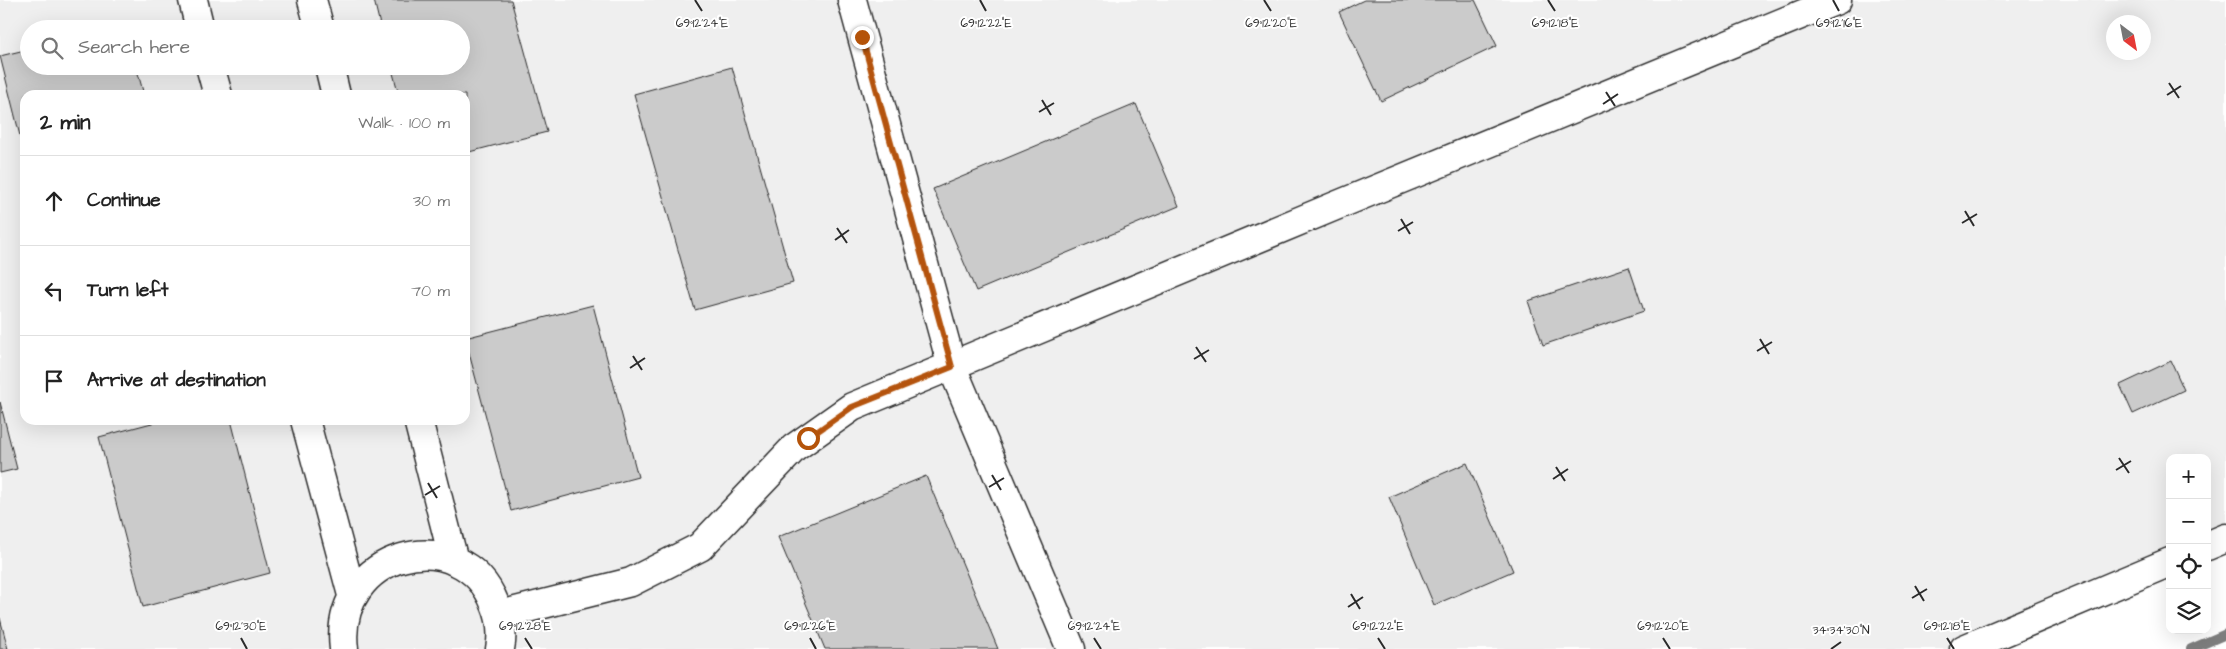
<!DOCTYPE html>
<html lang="en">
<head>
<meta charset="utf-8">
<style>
  :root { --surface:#fff; --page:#f6f6f6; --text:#222; --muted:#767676; --line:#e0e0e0 }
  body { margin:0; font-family:"Architects Daughter",sans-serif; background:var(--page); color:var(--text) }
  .controls { position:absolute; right:15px; bottom:15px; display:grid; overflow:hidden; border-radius:10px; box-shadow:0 5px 20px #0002 }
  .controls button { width:45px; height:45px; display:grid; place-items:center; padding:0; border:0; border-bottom:1px solid var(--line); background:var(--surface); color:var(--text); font:25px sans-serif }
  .compass { position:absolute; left:2106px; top:15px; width:45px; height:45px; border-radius:50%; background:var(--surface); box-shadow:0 5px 20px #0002; rotate:148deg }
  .stop { position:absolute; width:15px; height:15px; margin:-11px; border:4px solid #b45309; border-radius:50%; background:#fff }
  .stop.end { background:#b45309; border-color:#fff; box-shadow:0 1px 5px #0008 }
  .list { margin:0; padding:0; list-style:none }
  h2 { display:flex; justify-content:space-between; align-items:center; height:65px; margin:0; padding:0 20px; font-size:21px }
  h2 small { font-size:16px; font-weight:400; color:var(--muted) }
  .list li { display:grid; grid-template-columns:32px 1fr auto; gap:15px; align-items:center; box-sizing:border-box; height:90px; padding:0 20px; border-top:1px solid var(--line) }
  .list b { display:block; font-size:19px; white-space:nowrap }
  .list em { font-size:16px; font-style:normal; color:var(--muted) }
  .icon { flex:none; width:28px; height:28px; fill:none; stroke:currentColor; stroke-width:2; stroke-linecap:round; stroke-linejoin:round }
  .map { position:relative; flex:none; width:2226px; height:649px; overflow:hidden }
  .search { position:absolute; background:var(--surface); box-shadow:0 5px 20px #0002; left:20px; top:20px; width:450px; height:55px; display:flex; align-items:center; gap:12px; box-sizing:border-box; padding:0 18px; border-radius:28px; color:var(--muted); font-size:19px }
  .panel { position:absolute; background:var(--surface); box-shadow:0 5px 20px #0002; left:20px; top:90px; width:450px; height:335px; border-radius:15px }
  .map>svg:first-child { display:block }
</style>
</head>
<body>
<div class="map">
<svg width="2226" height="649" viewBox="0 0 2226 649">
  <rect width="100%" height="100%" fill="#fff"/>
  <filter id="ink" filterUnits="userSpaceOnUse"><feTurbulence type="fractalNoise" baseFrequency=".02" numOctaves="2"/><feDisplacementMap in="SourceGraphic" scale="10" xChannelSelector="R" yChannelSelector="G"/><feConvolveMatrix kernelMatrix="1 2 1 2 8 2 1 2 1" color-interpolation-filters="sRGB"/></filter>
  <g filter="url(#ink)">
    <!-- built -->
    <path fill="#efefef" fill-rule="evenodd" d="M0,0H2226V543L2207,551V458H2170V567L1980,649H0ZM2114,22H2144V52H2114ZM29,29H461V66H29ZM25,95H465V420H25Z"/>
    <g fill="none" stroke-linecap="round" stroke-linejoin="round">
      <!-- stream -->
      <path stroke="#7e7e7e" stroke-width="10" d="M2191,649L2226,634"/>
    </g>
    <!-- building -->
    <path fill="#cbcbcb" stroke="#2b2b2b" d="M374,0H511L547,132L465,153V95H399L391,66H461V29H381Z
      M1364,0H1475L1497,46L1381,101L1339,12Z
      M29,49V66H136L144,95H25V156L0,56Z
      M732,67L793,283L695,310L634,94Z
      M1136,104L1179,206L976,291L933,189Z
      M1629,267L1644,311L1543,345L1528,301Z
      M593,305L638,477L511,511L465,338Z
      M2171,361L2184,390L2133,414L2120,385Z
      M0,402L17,469L0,473Z
      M163,420H231L270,573L143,607L99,437Z
      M1467,463L1513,571L1434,605L1389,497Z
      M926,476L998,649H825L778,537Z
      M0,618L8,649H0Z"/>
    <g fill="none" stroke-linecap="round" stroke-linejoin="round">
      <!-- minor casing -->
      <g stroke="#2b2b2b" stroke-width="31">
        <path id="minor" d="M193,0L200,29
          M312,0L320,29
          M852,0L952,367L1071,649
          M210,66L218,95
          M329,66L336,95
          M305,420L352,595
          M418,420L454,561
          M2207,546L2226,538
          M500,615L631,582L700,547L794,448L852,407L1333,207L1837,0
          M344,649C332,552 461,518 495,604C501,618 503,634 500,649
          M1964,649L2170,562"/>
      </g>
      <!-- minor -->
      <use href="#minor" stroke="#fff" stroke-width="28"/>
    </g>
  </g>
  <g fill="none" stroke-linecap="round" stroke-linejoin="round" filter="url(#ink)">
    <!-- route -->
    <path stroke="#b45309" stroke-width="6" d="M808,438L852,407L952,367L862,37"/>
  </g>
  <!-- ticks -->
  <path fill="none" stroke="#2b2b2b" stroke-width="2" d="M695,0L702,11M980,0L986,11M1264,0L1271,11M1548,0L1555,11M1833,0L1839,11M2169,83L2179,98M1606,92L1615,106M2167,95L2181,86M1042,100L1051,115M1603,104L1618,94M1039,112L1054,103M1965,211L1974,226M1401,219L1410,234M1962,223L1977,214M837,228L847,243M1398,231L1413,222M835,240L849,230M1760,339L1769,354M1196,347L1206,362M1757,351L1772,342M633,356L642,370M1194,359L1209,350M630,368L645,358M2119,458L2129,473M1556,467L1565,481M2116,470L2131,461M992,475L1001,490M1553,479L1568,469M428,483L437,498M989,487L1004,478M425,495L440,486M1915,586L1924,601M1351,594L1360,609M1912,598L1927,589M1348,607L1363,597M241,638L247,649M525,638L532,649M810,638L816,649M1094,638L1101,649M1378,638L1385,649M1663,638L1670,649M1947,638L1954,649M1831,649L1841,642"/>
  <g font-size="12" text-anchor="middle" fill="#2b2b2b" stroke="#fff" stroke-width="4" stroke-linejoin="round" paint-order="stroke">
    <text x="986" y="27">69°12'22"E</text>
    <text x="702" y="27">69°12'24"E</text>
    <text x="1271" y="27">69°12'20"E</text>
    <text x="1555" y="27">69°12'18"E</text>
    <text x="1839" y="27">69°12'16"E</text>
    <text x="241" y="630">69°12'30"E</text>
    <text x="525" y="630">69°12'28"E</text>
    <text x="810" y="630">69°12'26"E</text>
    <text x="1094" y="630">69°12'24"E</text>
    <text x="1378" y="630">69°12'22"E</text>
    <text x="1663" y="630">69°12'20"E</text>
    <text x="1947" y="630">69°12'18"E</text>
    <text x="1841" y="634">34°34'30"N</text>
  </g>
</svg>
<div class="controls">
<button>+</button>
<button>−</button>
<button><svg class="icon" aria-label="locate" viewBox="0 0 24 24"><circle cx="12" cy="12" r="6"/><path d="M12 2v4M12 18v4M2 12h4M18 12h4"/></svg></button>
<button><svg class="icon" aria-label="layers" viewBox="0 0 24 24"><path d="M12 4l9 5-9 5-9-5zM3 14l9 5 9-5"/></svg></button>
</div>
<svg class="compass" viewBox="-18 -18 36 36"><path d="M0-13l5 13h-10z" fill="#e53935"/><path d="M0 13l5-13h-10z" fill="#767676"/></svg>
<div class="stop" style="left:808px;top:438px"></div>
<div class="stop end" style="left:862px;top:37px"></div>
<div class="search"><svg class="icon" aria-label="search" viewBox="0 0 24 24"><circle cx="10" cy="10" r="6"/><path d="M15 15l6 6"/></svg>Search here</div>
<section class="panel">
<h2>2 min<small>Walk · 100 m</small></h2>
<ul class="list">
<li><svg class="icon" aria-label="ahead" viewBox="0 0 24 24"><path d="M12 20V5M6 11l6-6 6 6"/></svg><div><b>Continue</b></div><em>30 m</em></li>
<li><svg class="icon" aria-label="left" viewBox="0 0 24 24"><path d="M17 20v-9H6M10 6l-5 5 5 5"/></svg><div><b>Turn left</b></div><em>70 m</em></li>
<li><svg class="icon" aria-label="arrive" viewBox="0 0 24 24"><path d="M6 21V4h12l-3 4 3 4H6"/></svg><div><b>Arrive at destination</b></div></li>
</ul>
</section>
</div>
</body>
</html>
